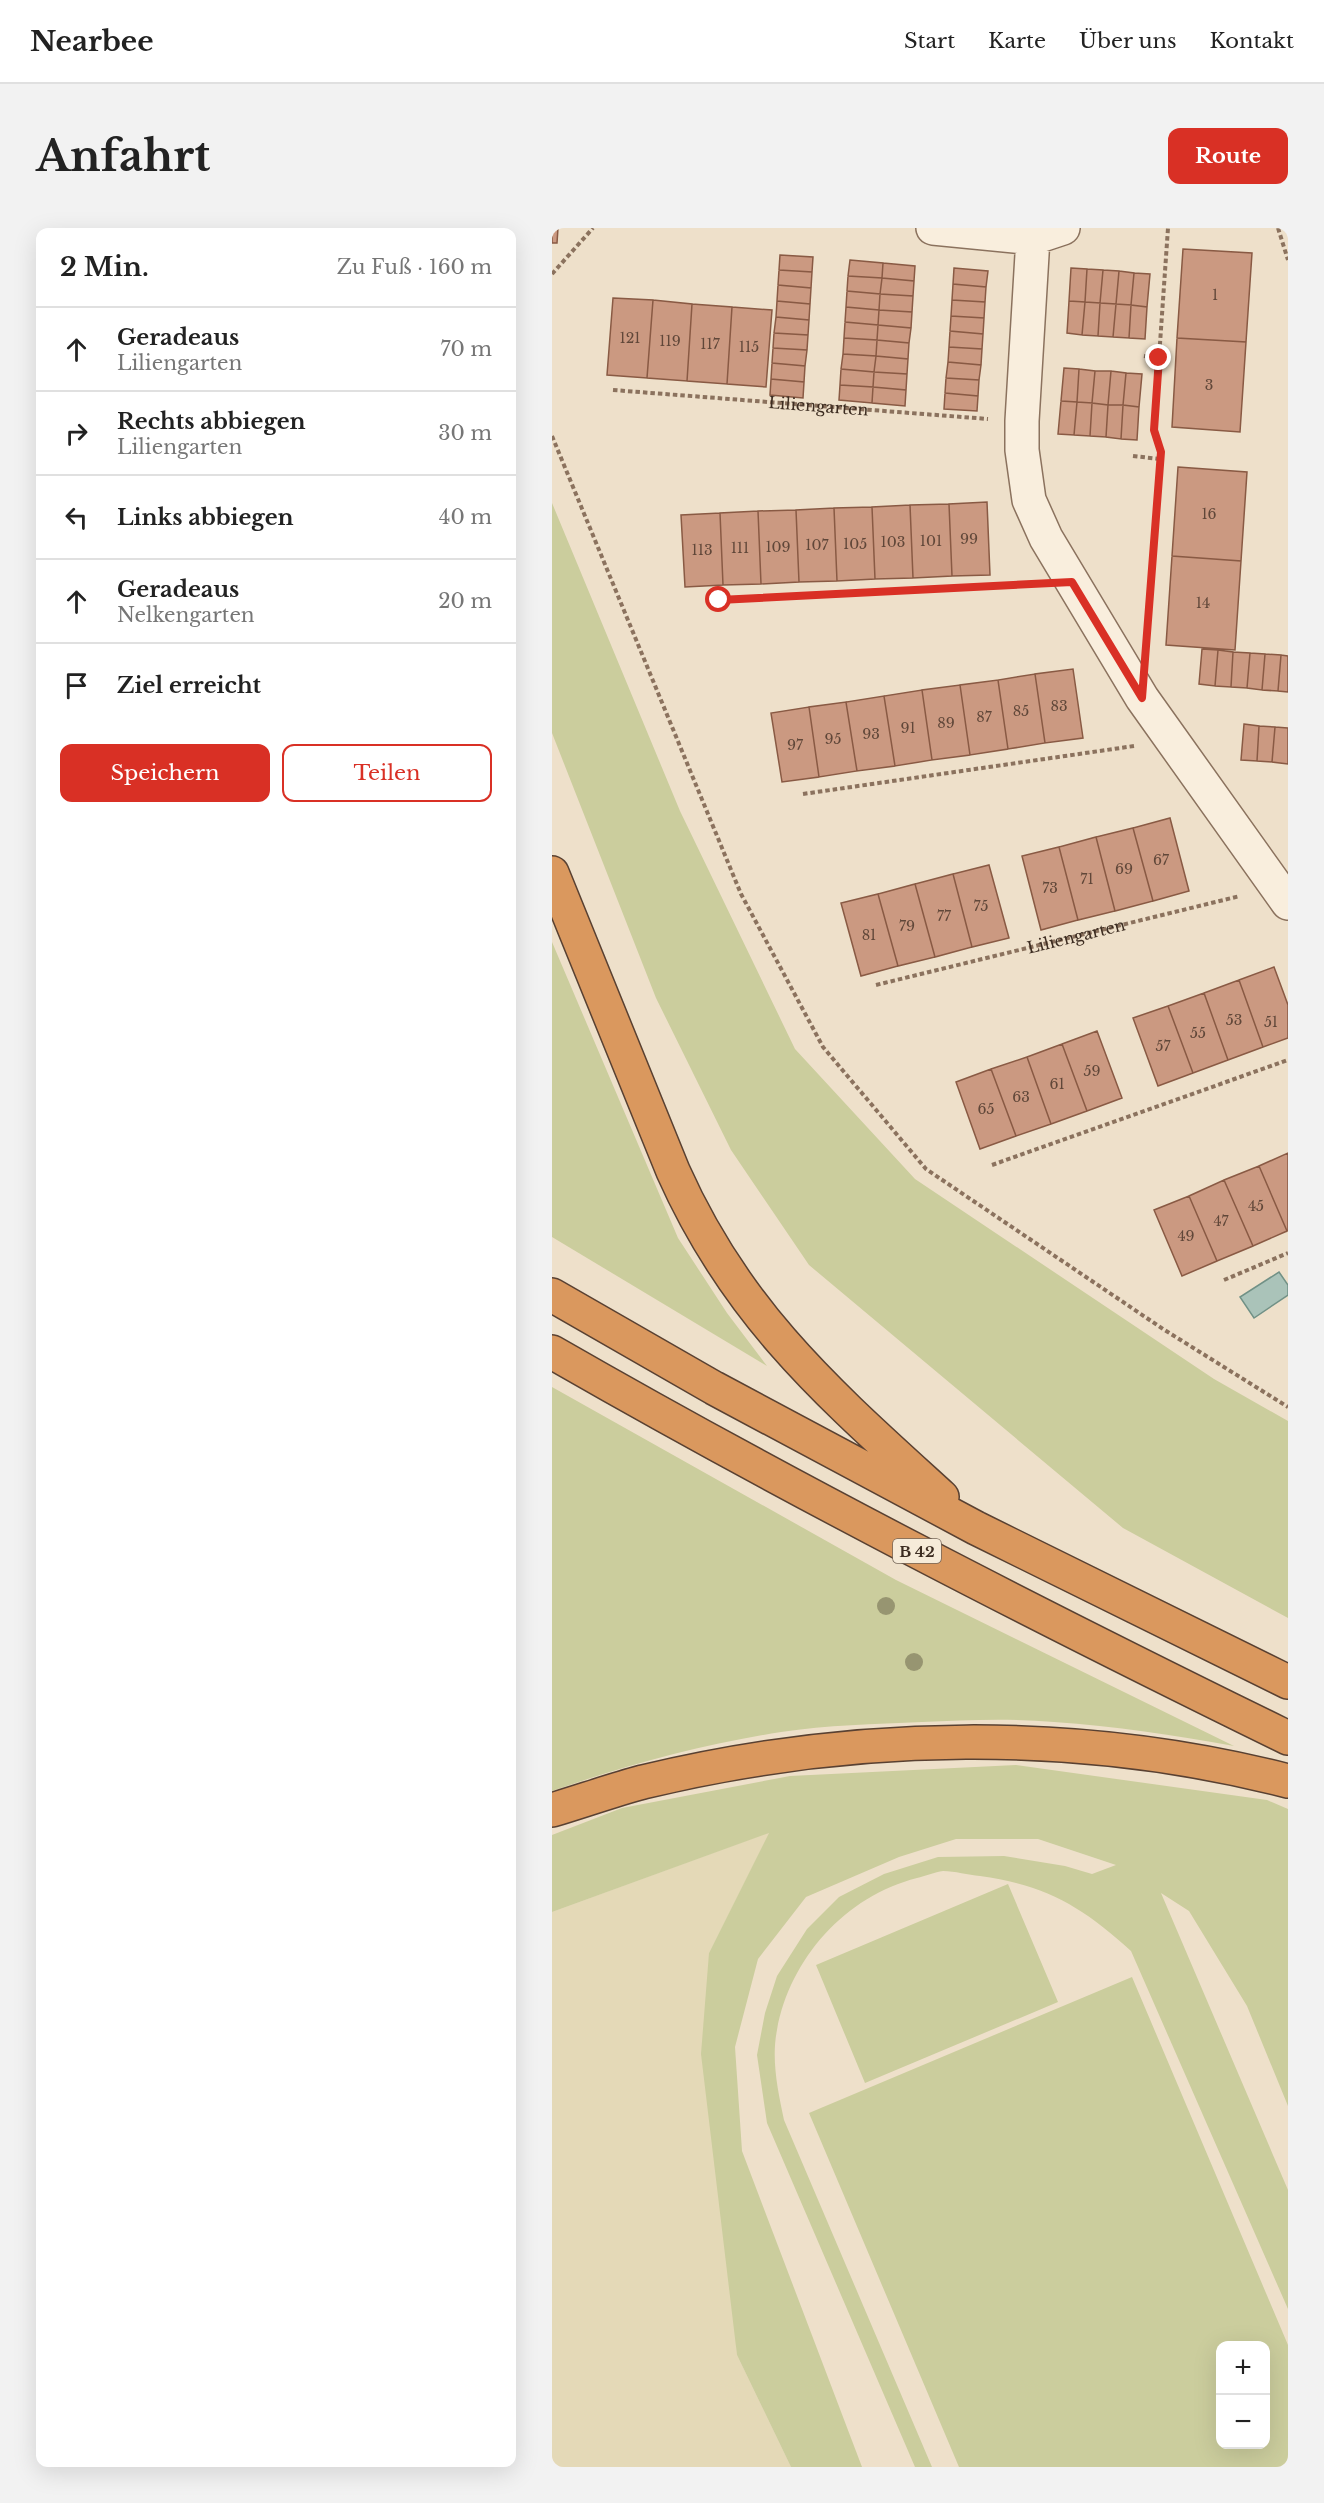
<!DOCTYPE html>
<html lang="de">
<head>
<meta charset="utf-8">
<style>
  :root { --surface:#fff; --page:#f2f2f2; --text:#222; --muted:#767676; --line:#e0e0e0; --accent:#d93025 }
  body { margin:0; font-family:"Libre Baskerville",serif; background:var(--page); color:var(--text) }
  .controls { position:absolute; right:18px; bottom:18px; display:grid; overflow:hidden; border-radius:12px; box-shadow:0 6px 24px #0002 }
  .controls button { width:54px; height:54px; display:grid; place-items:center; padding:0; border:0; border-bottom:2px solid var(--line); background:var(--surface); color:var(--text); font:30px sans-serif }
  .stop { position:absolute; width:18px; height:18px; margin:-14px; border:4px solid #d93025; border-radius:50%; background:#fff }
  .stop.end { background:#d93025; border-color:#fff; box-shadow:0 2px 6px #0008 }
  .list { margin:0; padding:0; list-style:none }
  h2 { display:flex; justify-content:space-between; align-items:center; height:78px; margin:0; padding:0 24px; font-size:26px }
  h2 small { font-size:20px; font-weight:400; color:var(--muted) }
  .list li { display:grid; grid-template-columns:39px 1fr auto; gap:18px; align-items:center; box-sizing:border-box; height:84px; padding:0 24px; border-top:2px solid var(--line) }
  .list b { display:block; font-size:22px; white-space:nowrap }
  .list p { margin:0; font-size:20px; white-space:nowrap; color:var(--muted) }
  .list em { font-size:20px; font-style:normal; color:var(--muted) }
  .actions { display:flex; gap:12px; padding:18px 24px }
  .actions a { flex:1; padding:14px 0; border:2px solid var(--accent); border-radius:12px; text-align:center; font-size:21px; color:var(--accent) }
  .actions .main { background:var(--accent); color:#fff }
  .icon { flex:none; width:33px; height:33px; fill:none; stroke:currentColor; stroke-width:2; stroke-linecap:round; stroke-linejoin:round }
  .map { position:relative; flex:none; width:736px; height:2239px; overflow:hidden; border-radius:12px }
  header { display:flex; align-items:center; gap:36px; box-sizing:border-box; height:84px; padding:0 30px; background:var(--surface); border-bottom:2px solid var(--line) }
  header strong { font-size:28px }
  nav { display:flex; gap:33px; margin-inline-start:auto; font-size:21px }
  .intro { display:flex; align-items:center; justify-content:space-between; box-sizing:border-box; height:144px; padding:0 36px }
  h1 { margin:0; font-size:42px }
  .button { padding:15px 27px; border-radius:12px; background:var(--accent); color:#fff; font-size:21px; font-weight:700 }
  main { display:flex; gap:36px; padding:0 36px }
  aside { flex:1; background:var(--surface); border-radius:12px; box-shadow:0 6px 24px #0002 }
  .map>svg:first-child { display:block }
</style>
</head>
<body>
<header>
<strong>Nearbee</strong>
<nav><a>Start</a><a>Karte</a><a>Über uns</a><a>Kontakt</a></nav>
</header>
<div class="intro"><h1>Anfahrt</h1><a class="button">Route</a></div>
<main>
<aside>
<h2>2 Min.<small>Zu Fuß · 160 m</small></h2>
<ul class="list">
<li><svg class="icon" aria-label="ahead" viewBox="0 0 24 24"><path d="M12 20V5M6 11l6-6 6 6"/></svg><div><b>Geradeaus</b><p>Liliengarten</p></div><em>70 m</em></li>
<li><svg class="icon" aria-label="right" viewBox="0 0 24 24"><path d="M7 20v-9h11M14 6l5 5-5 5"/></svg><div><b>Rechts abbiegen</b><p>Liliengarten</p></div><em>30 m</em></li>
<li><svg class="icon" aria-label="left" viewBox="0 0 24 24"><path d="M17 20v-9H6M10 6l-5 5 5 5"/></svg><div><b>Links abbiegen</b></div><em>40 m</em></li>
<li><svg class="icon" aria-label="ahead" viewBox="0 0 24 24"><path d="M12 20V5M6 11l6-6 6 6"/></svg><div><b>Geradeaus</b><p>Nelkengarten</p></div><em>20 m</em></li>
<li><svg class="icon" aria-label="arrive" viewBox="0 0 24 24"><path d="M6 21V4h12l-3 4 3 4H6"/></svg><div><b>Ziel erreicht</b></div></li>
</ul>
<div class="actions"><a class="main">Speichern</a><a>Teilen</a></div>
</aside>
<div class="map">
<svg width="736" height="2239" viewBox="0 0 736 2239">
  <rect width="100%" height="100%" fill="#eee0ca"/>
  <!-- farmland -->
  <path fill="#e4d9b7" d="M218,1604L157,1725L185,2127L239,2239H0V1684Z"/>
  <!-- green -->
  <path fill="#cbcd9d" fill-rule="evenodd" d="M0,275L128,583L243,821L363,951L662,1151L736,1193V1390L571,1300L257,1037L179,922L104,770L0,505Z
    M0,714L126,1010L175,1085L215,1138L0,1009Z
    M0,1159L344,1352L682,1518C622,1507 563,1498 502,1494C458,1490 413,1492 370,1494C323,1496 275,1497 229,1504C152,1516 74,1537 0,1563Z
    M464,1537L715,1572L736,1581V1878L695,1778L637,1683L609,1665L736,1962V2081L579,1723C531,1679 494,1657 428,1648C416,1647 403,1643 391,1643C383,1644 373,1648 365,1650C294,1668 238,1730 225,1802C219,1832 226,1863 232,1892L380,2239H363L215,1895L205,1827L213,1785L225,1748L255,1701L287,1669L332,1646L386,1629L452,1628L513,1638L540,1646L564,1637L486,1611H404L347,1629L254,1669L206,1731L183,1819L190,1923L310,2239H239L185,2127L149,1826L157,1725L217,1605L0,1684V1607L70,1580L238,1548Z
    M456,1656L506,1774L313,1855L264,1737Z
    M580,1749L736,2117V2239H407L257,1885ZM668,2118H714V2216H668Z"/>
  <!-- water -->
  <path fill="#aac3b9" stroke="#719186" stroke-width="1.5" d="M727,1044L736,1057V1067L702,1090L688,1069Z"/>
  <!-- building -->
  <path fill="#cb9981" stroke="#895a44" stroke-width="1.5" d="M0,0H6L5,15H0Z
    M631,21L700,25L694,114L625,110Z
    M228,27L261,29L260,44L227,42Z
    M298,32L331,35L330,50L296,48Z
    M331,35L363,38L362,53L330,50Z
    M402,40L436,43L434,59L401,56Z
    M519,40L535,41L533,74L517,73Z
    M535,41L551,42L548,75L533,74Z
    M227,42L260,44L259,60L226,57Z
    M551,42L567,43L564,76L548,75Z
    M567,43L582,45L579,77L564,76Z
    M582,45L598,46L595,79L579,77Z
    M296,48L330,50L328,66L295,63Z
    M330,50L362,53L361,68L328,66Z
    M401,56L434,59L433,74L400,72Z
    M226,57L259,60L258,76L225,73Z
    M295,63L328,66L327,82L294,79Z
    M328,66L361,68L360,84L327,82Z
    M61,70L101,72L95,150L55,147Z
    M101,72L140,76L135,153L95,150Z
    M400,72L433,74L432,90L399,88Z
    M225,73L258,76L257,92L224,89Z
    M517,73L533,74L530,107L515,105Z
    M533,74L548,75L546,108L530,107Z
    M548,75L564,76L561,109L546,108Z
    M140,76L180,79L175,156L135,153Z
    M564,76L579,77L577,110L561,109Z
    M579,77L595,79L593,111L577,110Z
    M180,79L220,82L214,159L175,156Z
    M294,79L327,82L326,97L293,94Z
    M327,82L360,84L359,100L326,97Z
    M399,88L432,90L431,106L398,103Z
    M224,89L257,92L256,107L222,105Z
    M293,94L326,97L325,112L292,110Z
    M326,97L359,100L357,115L325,112Z
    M398,103L431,106L430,121L397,119Z
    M222,105L256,107L255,122L221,120Z
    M292,110L325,112L324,128L291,126Z
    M625,110L694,114L688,204L620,199Z
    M325,112L357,115L356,131L324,128Z
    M397,119L430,121L429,137L396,134Z
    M221,120L255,122L253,138L220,135Z
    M291,126L324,128L322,144L289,141Z
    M324,128L356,131L355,146L322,144Z
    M396,134L429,137L427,152L394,150Z
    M220,135L253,138L252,154L219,151Z
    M512,140L527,141L525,174L509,173Z
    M289,141L322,144L321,159L288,157Z
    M527,141L543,143L540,175L525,174Z
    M543,143H559L556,177L540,175Z
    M559,143L574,145L571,177H556Z
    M322,144L355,146L354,162L321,159Z
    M574,145L590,146L587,179L571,177Z
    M394,150L427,152L426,168L393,165Z
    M219,151L252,154L251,170L218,167Z
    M288,157L321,159L320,175L287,172Z
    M321,159L354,162L353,178L320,175Z
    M393,165L426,168L425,183L392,181Z
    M509,173L525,174L522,207L506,206Z
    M525,174L540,175L538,208L522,207Z
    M540,175L556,177L554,209L538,208Z
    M556,177H571L569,211L554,209Z
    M571,177L587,179L585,212L569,211Z
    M626,239L695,244L689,333L620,328Z
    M435,274L438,347L400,348L397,276Z
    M397,276L400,348L361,350L358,277Z
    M358,277L361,350L323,351L320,279Z
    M320,279L323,351L285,353L282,280Z
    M282,280L285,353L247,354L244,282Z
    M244,282L247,354L209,356L206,283Z
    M206,283L209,356L171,357L168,285Z
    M168,285L171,357L133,359L129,287Z
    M620,328L689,333L683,422L614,417Z
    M650,421L666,422L663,458L647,456Z
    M666,422L681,424L679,459L663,458Z
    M681,424L698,425L695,460L679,459Z
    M698,425L713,426L710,462L695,460Z
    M713,426L729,427L726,463L710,462Z
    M729,427L736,428V464L726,463Z
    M521,441L531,510L493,515L483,446Z
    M483,446L493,515L456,521L446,452Z
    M446,452L456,521L418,527L408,457Z
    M408,457L418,527L380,532L370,462Z
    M370,462L380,532L343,538L332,468Z
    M332,468L343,538L305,543L294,474Z
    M294,474L305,543L267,549L257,479Z
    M257,479L267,549L230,554L219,485Z
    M692,496L707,498L705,533L689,532Z
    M707,498L723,499L720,534L705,533Z
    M723,499L736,500V536L720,534Z
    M618,590L637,663L601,673L581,600Z
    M581,600L601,673L563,683L544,609Z
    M544,609L563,683L526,692L507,619Z
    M507,619L526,692L489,702L470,628Z
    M437,637L457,710L420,719L401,646Z
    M401,646L420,719L383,729L363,656Z
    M363,656L383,729L346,738L326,666Z
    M326,666L346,738L309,748L289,675Z
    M722,739L736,777V810L711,819L687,752Z
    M687,752L711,819L676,832L652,765Z
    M652,765L676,832L641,845L616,778Z
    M616,778L641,845L606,858L581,790Z
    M545,803L570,870L535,883L510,816Z
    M510,816L535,883L499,896L475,829Z
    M475,829L499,896L464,908L439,841Z
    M439,841L464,908L428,921L404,854Z
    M736,925V1002L735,1003L707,938Z
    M707,938L735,1003L701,1018L672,952Z
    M672,952L701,1018L665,1033L637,968Z
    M637,968L665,1033L630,1048L602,982Z"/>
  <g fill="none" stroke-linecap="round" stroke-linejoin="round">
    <!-- minor casing -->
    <g stroke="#8b725e" stroke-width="36">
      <path id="minor" d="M381,0L481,10L511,0
        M481,10L470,193V222L477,272L494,310L590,470L736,675"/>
    </g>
    <!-- highway casing -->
    <g stroke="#594132" stroke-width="36">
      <path id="highway" d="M0,645L121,943C185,1087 276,1165 390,1269
        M0,1067L162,1160L424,1300L736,1454
        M0,1124C240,1262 487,1388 736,1510
        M0,1582C30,1573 61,1562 91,1554C303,1503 525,1499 736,1553"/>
    </g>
    <!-- path -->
    <g stroke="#8b725e" stroke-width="4" stroke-dasharray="4.5 3" stroke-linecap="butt">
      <path d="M726,0L736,32"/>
      <path d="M0,46L41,0"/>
      <path d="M592,128L607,130"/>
      <path id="s1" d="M61,162L436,191"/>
      <path d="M0,208L189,666L271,819L374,941L611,1101L736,1179"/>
      <path d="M581,228L608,231"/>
      <path d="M167,372L481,357"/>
      <path d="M595,408L609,224L602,202L616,0"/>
      <path d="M251,566L582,518"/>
      <path id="s2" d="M324,757L688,668"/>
      <path d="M440,937L736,832"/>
      <path d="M672,1052L736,1025"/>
    </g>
    <!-- minor -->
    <use href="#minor" stroke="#f9eedd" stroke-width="33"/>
    <!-- highway -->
    <use href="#highway" stroke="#da985e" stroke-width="33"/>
  </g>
  <!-- trees -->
  <g fill="#979571">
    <circle cx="334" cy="1378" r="9"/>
    <circle cx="362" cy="1434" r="9"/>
  </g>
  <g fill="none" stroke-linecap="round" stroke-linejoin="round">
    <!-- route -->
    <path stroke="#d93025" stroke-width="8" d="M167,372L520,354L590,470L609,224L602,202L607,130"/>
  </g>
  <g text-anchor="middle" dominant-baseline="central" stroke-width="4.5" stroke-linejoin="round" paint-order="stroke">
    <!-- number labels -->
    <g font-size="14" fill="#604739">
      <text x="663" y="67">1</text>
      <text x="78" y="110">121</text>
      <text x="118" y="113">119</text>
      <text x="158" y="116">117</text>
      <text x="197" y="119">115</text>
      <text x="657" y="157">3</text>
      <text x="657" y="286">16</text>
      <text x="417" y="311">99</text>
      <text x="379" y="313">101</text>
      <text x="341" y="314">103</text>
      <text x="303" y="316">105</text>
      <text x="265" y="317">107</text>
      <text x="226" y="319">109</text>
      <text x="188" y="320">111</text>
      <text x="150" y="322">113</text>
      <text x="651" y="375">14</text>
      <text x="507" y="478">83</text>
      <text x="469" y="483">85</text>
      <text x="432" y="489">87</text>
      <text x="394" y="495">89</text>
      <text x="356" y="500">91</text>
      <text x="319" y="506">93</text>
      <text x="281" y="511">95</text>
      <text x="243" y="517">97</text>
      <text x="609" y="632">67</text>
      <text x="572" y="641">69</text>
      <text x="535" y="651">71</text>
      <text x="498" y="660">73</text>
      <text x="429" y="678">75</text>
      <text x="392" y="688">77</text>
      <text x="355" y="698">79</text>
      <text x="317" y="707">81</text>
      <text x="682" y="792">53</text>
      <text x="719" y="794">51</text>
      <text x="646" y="805">55</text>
      <text x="611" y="818">57</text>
      <text x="540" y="843">59</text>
      <text x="505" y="856">61</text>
      <text x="469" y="869">63</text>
      <text x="434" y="881">65</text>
      <text x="704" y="978">45</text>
      <text x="669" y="993">47</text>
      <text x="634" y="1008">49</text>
    </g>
    <!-- shield labels -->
    <rect fill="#f6ebd9" stroke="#746558" stroke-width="1.5" x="341" y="1311" width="48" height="24" rx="4.5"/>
    <g font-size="15" font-weight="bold" fill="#3c2c21">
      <text x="365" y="1323">B 42</text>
    </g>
    <!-- street labels -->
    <g font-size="16" fill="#3c2c21" stroke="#f6ebd9">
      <text stroke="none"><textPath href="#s1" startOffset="206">Liliengarten</textPath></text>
      <text stroke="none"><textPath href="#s2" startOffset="206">Liliengarten</textPath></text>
    </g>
  </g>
</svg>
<div class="controls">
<button>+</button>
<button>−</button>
</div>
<div class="stop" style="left:167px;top:372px"></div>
<div class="stop end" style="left:607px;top:130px"></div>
</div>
</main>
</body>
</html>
